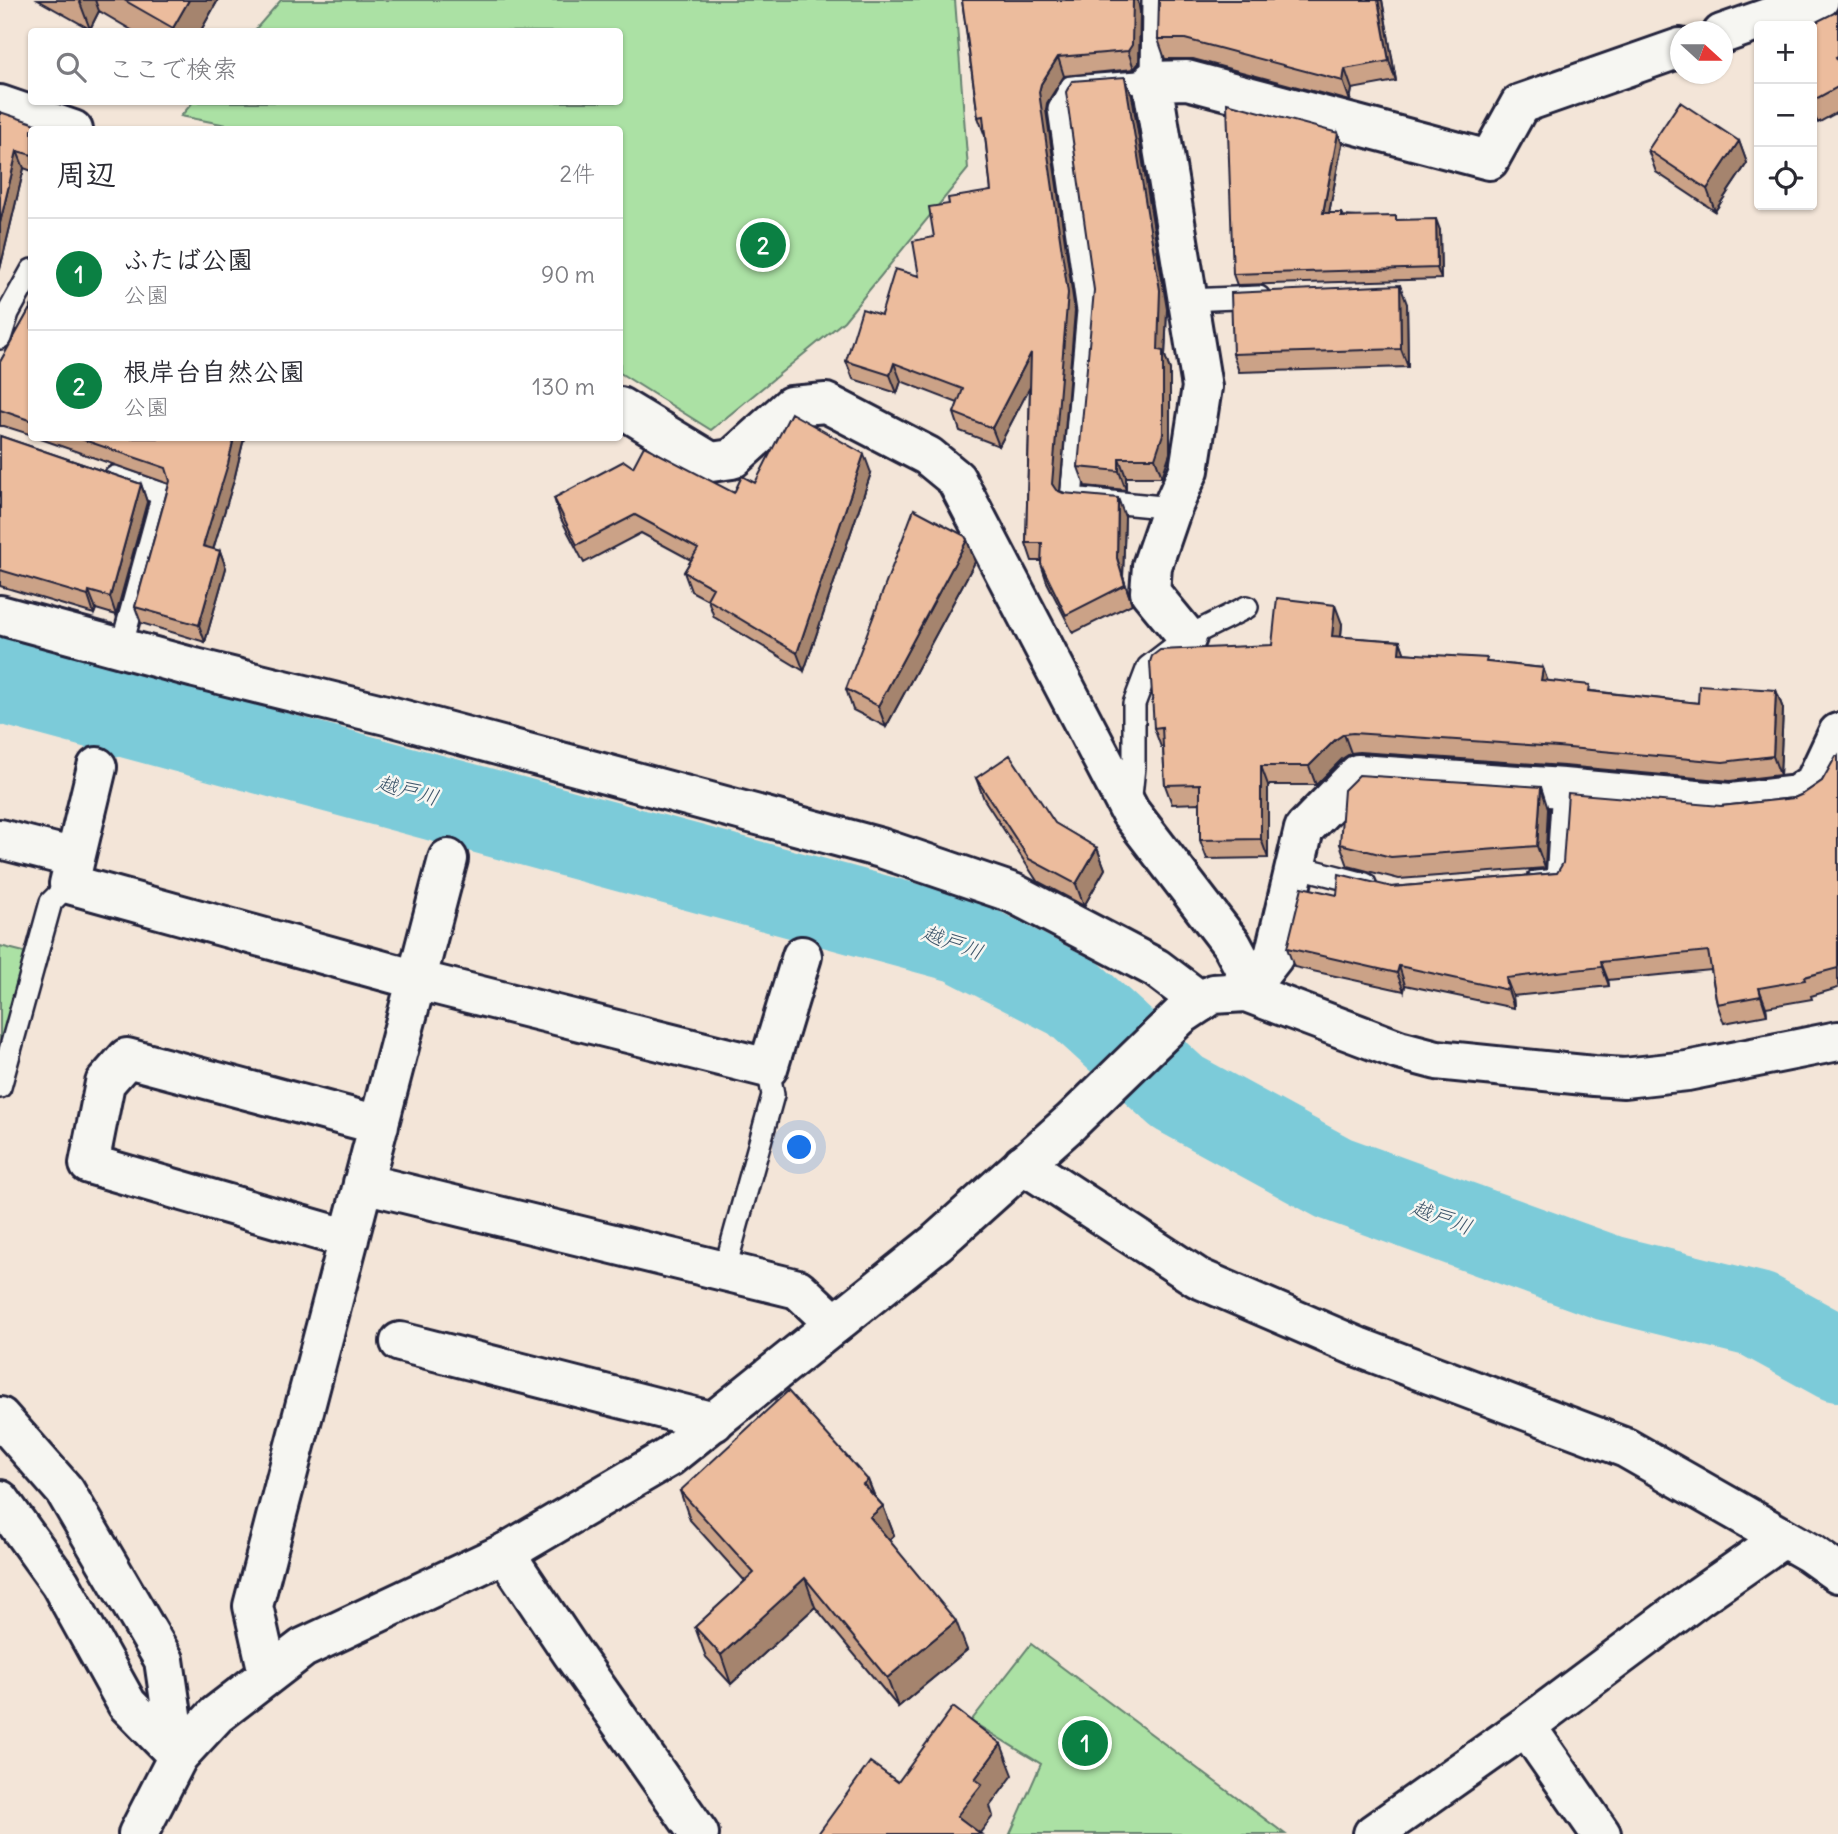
<!DOCTYPE html>
<html lang="ja">
<head>
<meta charset="utf-8">
<style>
  :root { --surface:#fff; --page:#f7f7f7; --text:#2b2b33; --muted:#7c7c81; --line:#e1e1e2; --accent:#0b8043 }
  body { margin:0; font-family:Delius,"Klee One",sans-serif; background:var(--page); color:var(--text) }
  .controls { position:absolute; right:21px; top:21px; display:grid; overflow:hidden; border-radius:7px; box-shadow:0 2px 5px #0004 }
  .controls button { width:63px; height:63px; display:grid; place-items:center; padding:0; border:0; border-bottom:2px solid var(--line); background:var(--surface); color:var(--text); font:35px sans-serif }
  .compass { position:absolute; left:1670px; top:21px; width:63px; height:63px; border-radius:50%; background:var(--surface); box-shadow:0 2px 5px #0004; rotate:111deg }
  .you { position:absolute; left:800px; top:1148px; width:24px; height:24px; margin:-18px; border:5px solid #fff; border-radius:50%; background:#1a73e8; box-shadow:0 0 0 10px #1a73e833 }
  .badge { display:grid; place-items:center; width:46px; height:46px; border-radius:50%; background:var(--accent); color:#fff; font-size:23px; font-weight:700 }
  .pin { position:absolute; translate:-50% -50%; border:4px solid #fff; box-shadow:0 2px 7px #0006 }
  .list { margin:0; padding:0; list-style:none }
  h2 { display:flex; justify-content:space-between; align-items:center; height:91px; margin:0; padding:0 28px; font-size:30px }
  h2 small { font-size:23px; font-weight:400; color:var(--muted) }
  .list li { display:grid; grid-template-columns:46px 1fr auto; gap:21px; align-items:center; box-sizing:border-box; height:112px; padding:0 28px; border-top:2px solid var(--line) }
  .list b { display:block; font-size:26px; white-space:nowrap }
  .list p { margin:0; font-size:23px; white-space:nowrap; color:var(--muted) }
  .list em { font-size:23px; font-style:normal; color:var(--muted) }
  .icon { flex:none; width:38px; height:38px; fill:none; stroke:currentColor; stroke-width:2; stroke-linecap:round; stroke-linejoin:round }
  .map { position:relative; flex:none; width:1838px; height:1834px; overflow:hidden }
  .search { position:absolute; background:var(--surface); box-shadow:0 2px 5px #0004; left:28px; top:28px; width:595px; height:77px; display:flex; align-items:center; gap:18px; box-sizing:border-box; padding:0 24px; border-radius:7px; color:var(--muted); font-size:26px }
  .panel { position:absolute; background:var(--surface); box-shadow:0 2px 5px #0004; left:28px; top:126px; width:595px; height:315px; border-radius:7px }
  .map>svg:first-child { display:block }
</style>
</head>
<body>
<div class="map">
<svg width="1838" height="1834" viewBox="0 0 1838 1834">
  <rect width="100%" height="100%" fill="#f3e5d8"/>
  <filter id="ink" filterUnits="userSpaceOnUse"><feTurbulence type="fractalNoise" baseFrequency=".0143" numOctaves="2"/><feDisplacementMap in="SourceGraphic" scale="14" xChannelSelector="R" yChannelSelector="G"/><feConvolveMatrix kernelMatrix="1 2 1 2 8 2 1 2 1" color-interpolation-filters="sRGB"/></filter>
  <g filter="url(#ink)">
    <!-- green -->
    <path fill="#abe1a4" stroke="#668270" stroke-width="2" d="M281,0H955L968,169L844,321L711,430L620,373V130H252L181,116L193,102H620V32L254,31Z
      M0,946L28,953L0,1048Z
      M1031,1644L1285,1834H1010L1041,1764L971,1721Z"/>
    <g fill="none" stroke-linecap="round" stroke-linejoin="round">
      <!-- river -->
      <path stroke="#7ccbd9" stroke-width="86" d="M0,680L961,940L1074,998L1178,1093L1334,1178L1609,1278L1758,1315L1838,1359"/>
      <!-- service casing -->
      <g stroke="#22223b" stroke-width="26">
        <path id="service" d="M1153,0L1152,81L1071,87L1059,109L1088,311L1071,498L1172,508
          M1188,300L1259,297
          M0,338L8,313L32,270
          M115,477L163,494L121,648
          M1130,805L1134,767V704L1148,667L1187,637L1247,607
          M1295,866L1365,884
          M1536,882L1557,880L1563,788
          M0,1087L51,902L69,884
          M724,1272L773,1095L768,1068"/>
      </g>
      <!-- minor casing -->
      <g stroke="#22223b" stroke-width="44">
        <path id="minor" d="M1722,34L1819,0
          M0,105L73,130
          M620,407L711,462L732,459L791,406L826,403L928,456L956,479L1130,812L1232,945L1247,973L1246,992
          M0,615L195,668L386,715L881,848L1013,893L1156,968L1201,1002
          M1187,637L1150,592L1152,566L1172,508L1189,470L1202,387L1152,81L1187,80L1489,160L1520,104L1680,48
          M97,767L69,884L417,980L768,1068L802,956
          M0,839L75,858
          M1246,992L1274,956L1304,829L1358,774L1563,788L1730,803L1797,795L1815,782L1838,733
          M1023,1164L1198,1278L1358,1347L1626,1448L1810,1553L1838,1573
          M363,1183L798,1289L835,1324
          M349,1239L89,1164L105,1083L127,1058L379,1125
          M400,1342L714,1422
          M0,1417L65,1491L164,1660L178,1756L138,1834
          M505,1553L572,1653L699,1834
          M268,1673L253,1606L448,859
          M1526,1726L1601,1834
          M1373,1834L1526,1726L1700,1596L1783,1538"/>
      </g>
      <!-- tertiary casing -->
      <g stroke="#22223b" stroke-width="44">
        <path id="tertiary" d="M0,1500L60,1583L127,1704L178,1756L216,1715L303,1648L505,1553L669,1457L936,1243L1071,1122L1180,1016L1213,994L1246,992L1399,1050L1437,1060L1594,1076L1624,1078L1687,1071L1838,1041"/>
      </g>
      <!-- service -->
      <use href="#service" stroke="#f6f6f2" stroke-width="21"/>
      <!-- minor -->
      <use href="#minor" stroke="#f6f6f2" stroke-width="38"/>
      <!-- tertiary -->
      <use href="#tertiary" stroke="#f6f6f2" stroke-width="38"/>
    </g>
    <!-- wall -->
    <path fill="#cba287" stroke="#22223b" stroke-width="2" d="M38,0H218L200,32H135L99,11L90,29Z
      M962,0L1140,12L1139,63L1134,69L1064,76L1047,103L1046,110L1075,311L1060,491L1125,517L1123,577L1132,604L1073,633L1047,582L1041,564V561H1032L1026,543L1030,386L999,446L960,431L954,413L958,403L901,381L897,393L853,379L846,361L881,315L919,276L949,204L991,191L985,136L978,117Z
      M1382,0L1396,81L1352,89L1350,101L1193,59H1165L1158,39Z
      M1838,11V112L1818,123L1812,112V26Z
      M1132,96L1167,309L1165,356L1170,370V453L1162,477H1126V490L1085,486L1078,467Z
      M0,112L32,130V171L24,168L0,269Z
      M1338,133L1342,144L1329,213H1341L1343,216L1398,220L1440,230L1441,279L1237,285L1233,274Z
      M1739,141L1747,163L1715,211L1656,172L1648,150Z
      M1407,304L1408,367L1239,372L1233,354Z
      M32,305V435L4,426H0V362Z
      M0,436L141,484L147,502L116,615L96,609L94,614L0,586Z
      M38,438H244L234,480L213,549L220,551L226,568L205,642L141,623L135,607L169,484Z
      M633,467L734,493L755,483L871,473L804,671L714,617L708,600L691,591L684,572L691,560L641,533L584,563L560,517L554,498Z
      M967,540L975,562L886,727L853,710L846,689Z
      M1342,624L1341,637L1400,641L1404,653L1543,668L1547,681L1592,691L1698,703L1776,690L1783,709L1780,775L1730,781L1564,766L1359,752L1351,753L1342,759L1316,785H1268V858L1207,859L1200,840V803L1172,804L1165,785L1163,747H1161L1154,728L1272,645Z
      M1838,756V988L1811,996L1812,999L1766,1007L1767,1015L1724,1023L1717,1004L1711,970L1608,980L1609,986L1513,996L1514,1008L1405,985L1404,991L1294,967L1287,948L1337,895L1392,887L1557,873L1721,806L1794,798L1803,794L1822,781Z
      M976,778L1097,848L1105,869L1084,906L1037,881L984,799Z
      M1548,809L1545,868L1399,879L1348,866L1340,844Z
      M868,1480L875,1497L883,1506L894,1535L889,1540L967,1650L898,1707L815,1607L731,1684L706,1657L695,1627L745,1581L690,1520L680,1491Z"/>
    <!-- shaded-wall -->
    <path fill="#a5846e" stroke="#22223b" stroke-width="2" d="M79,0H95L99,11L90,29Z
      M189,0H218L200,32H175L173,28Z
      M1133,0H1138L1140,12L1139,63L1134,69L1128,51Z
      M1378,0H1382L1396,81L1389,61Z
      M1058,57L1064,76L1047,103L1046,110L1075,311L1059,503L1052,484L1039,92L1041,84Z
      M1345,69L1352,89L1350,101L1343,81Z
      M1125,77L1132,96L1167,309L1165,356L1170,370V453L1162,477L1155,458L1158,350Z
      M1338,133L1342,144L1327,224L1323,213Z
      M1739,141L1747,163L1715,211L1707,189Z
      M17,151L24,168L0,269V223Z
      M1436,219L1440,230L1441,279L1437,268Z
      M1400,285L1407,304L1408,367L1401,349Z
      M1031,353L1038,372L999,446L992,428Z
      M894,363L901,381L897,393L890,375Z
      M234,438H244L234,480L209,563L203,546Z
      M864,454L871,473L804,671L797,653Z
      M1119,458L1126,477V490L1119,471Z
      M141,484L147,502L116,615L110,597Z
      M1118,498L1125,517L1123,577L1132,604L1117,558Z
      M967,540L975,562L886,727L878,706Z
      M220,551L226,568L205,642L199,625Z
      M89,591L96,609L94,614L88,596Z
      M1335,605L1342,624L1339,655L1332,636Z
      M1400,641L1407,660L1399,653Z
      M1543,668L1550,687L1541,680Z
      M1776,690L1783,709L1780,775L1773,756Z
      M1344,734L1351,753L1342,759L1316,785L1309,766L1335,740Z
      M1261,766L1268,785V858L1261,839Z
      M1541,787L1548,809L1545,868L1537,846Z
      M1097,848L1105,869L1084,906L1076,884Z
      M1601,962L1608,980L1609,986L1602,967Z
      M1399,966L1405,985L1404,991L1397,973Z
      M1506,978L1513,996L1514,1008L1508,990Z
      M1759,988L1766,1007L1767,1015L1761,996Z
      M868,1480L879,1509L863,1484Z
      M883,1506L894,1535L881,1547L870,1517Z
      M805,1578L815,1607L731,1684L721,1655Z
      M956,1621L967,1650L898,1707L887,1678Z
      M1001,1744L1013,1775L990,1806L993,1816L979,1834L957,1816L975,1779Z"/>
    <!-- building -->
    <path fill="#ecbc9d" stroke="#22223b" stroke-width="2" d="M124,0H189L173,28Z
      M962,0H1133L1132,45L1128,51L1058,57L1041,84L1039,92L1068,293L1052,484L1056,490L1063,493L1118,498L1117,558L1125,585L1066,615L1041,564L1042,543H1026L1031,353L992,428L954,413L963,389L894,363L890,375L846,361L862,309L881,315L895,269L919,276L913,241L934,237L929,207L949,204L948,198L991,191L983,116L978,117Z
      M1159,0H1378L1389,61L1345,69L1343,81L1185,39H1158Z
      M1838,11V57L1836,58L1838,62V87L1812,101V26H1808Z
      M1125,77L1160,290L1158,350L1163,351V434L1155,458H1119V471L1078,467L1094,290L1066,92L1072,81Z
      M1680,102L1739,141L1707,189L1648,150Z
      M1227,103L1338,133L1323,213H1341V217L1396,216V220L1436,219L1437,268L1233,274Z
      M0,112L54,130H32V155L17,151L0,223Z
      M1400,285L1401,349L1233,354L1231,293Z
      M32,305V421L0,410V362Z
      M791,413L864,454L797,653L707,599L713,588L684,572L698,549L635,515L577,545L554,498L624,461L633,467L644,446L734,493L742,476L755,483Z
      M0,436L141,484L110,597L89,591L88,596L0,570Z
      M78,438H234L228,464L203,546L220,551L199,625L135,607L170,481L166,468Z
      M914,509L965,536L967,540L878,706L846,689Z
      M1277,598L1335,605L1332,636L1400,641L1399,653L1487,658L1486,662L1543,668L1541,680L1590,685L1589,691L1698,703L1699,685L1776,690L1773,756L1723,762L1558,747L1353,733L1344,734L1335,740L1309,766H1261V839L1200,840V784L1165,785L1162,727L1154,728L1150,662L1152,656L1160,650L1272,645Z
      M1010,755L1055,823L1097,848L1076,884L1029,859L976,778Z
      M1836,756H1838V968L1804,977L1805,980L1759,988L1761,996L1717,1004L1708,951L1601,962L1602,967L1506,978L1508,990L1399,966L1397,973L1287,948L1302,887L1337,895L1339,874L1392,887L1557,873L1563,863L1568,793L1721,806L1794,798L1803,794L1822,781Z
      M1359,775L1541,787L1537,846L1391,857L1340,844L1344,790Z
      M788,1391L868,1480L863,1484L883,1506L870,1517L956,1621L887,1678L805,1578L721,1655L695,1627L754,1573L680,1491Z
      M953,1707L1001,1744L975,1779L982,1784L957,1816L981,1834H818L870,1762L898,1782Z"/>
  </g>
  <g text-anchor="middle" dominant-baseline="central" stroke-width="5" stroke-linejoin="round" paint-order="stroke">
    <!-- water labels -->
    <g font-size="21" font-style="italic" fill="#3d556a" stroke="#f6f6f2">
      <text transform="translate(408 790) rotate(15)">越戸川</text>
      <text transform="translate(953 942) rotate(20)">越戸川</text>
      <text transform="translate(1442 1217) rotate(20)">越戸川</text>
    </g>
  </g>
</svg>
<div class="controls">
<button>+</button>
<button>−</button>
<button><svg class="icon" aria-label="locate" viewBox="0 0 24 24"><circle cx="12" cy="12" r="6"/><path d="M12 2v4M12 18v4M2 12h4M18 12h4"/></svg></button>
</div>
<svg class="compass" viewBox="-18 -18 36 36"><path d="M0-13l5 13h-10z" fill="#e53935"/><path d="M0 13l5-13h-10z" fill="#7c7c81"/></svg>
<div class="you"></div>
<div class="pin badge" style="left:1085px;top:1743px">1</div>
<div class="pin badge" style="left:763px;top:245px">2</div>
<div class="search"><svg class="icon" aria-label="search" viewBox="0 0 24 24"><circle cx="10" cy="10" r="6"/><path d="M15 15l6 6"/></svg>ここで検索</div>
<section class="panel">
<h2>周辺<small>2件</small></h2>
<ul class="list">
<li><span class="badge">1</span><div><b>ふたば公園</b><p>公園</p></div><em>90 m</em></li>
<li><span class="badge">2</span><div><b>根岸台自然公園</b><p>公園</p></div><em>130 m</em></li>
</ul>
</section>
</div>
</body>
</html>
